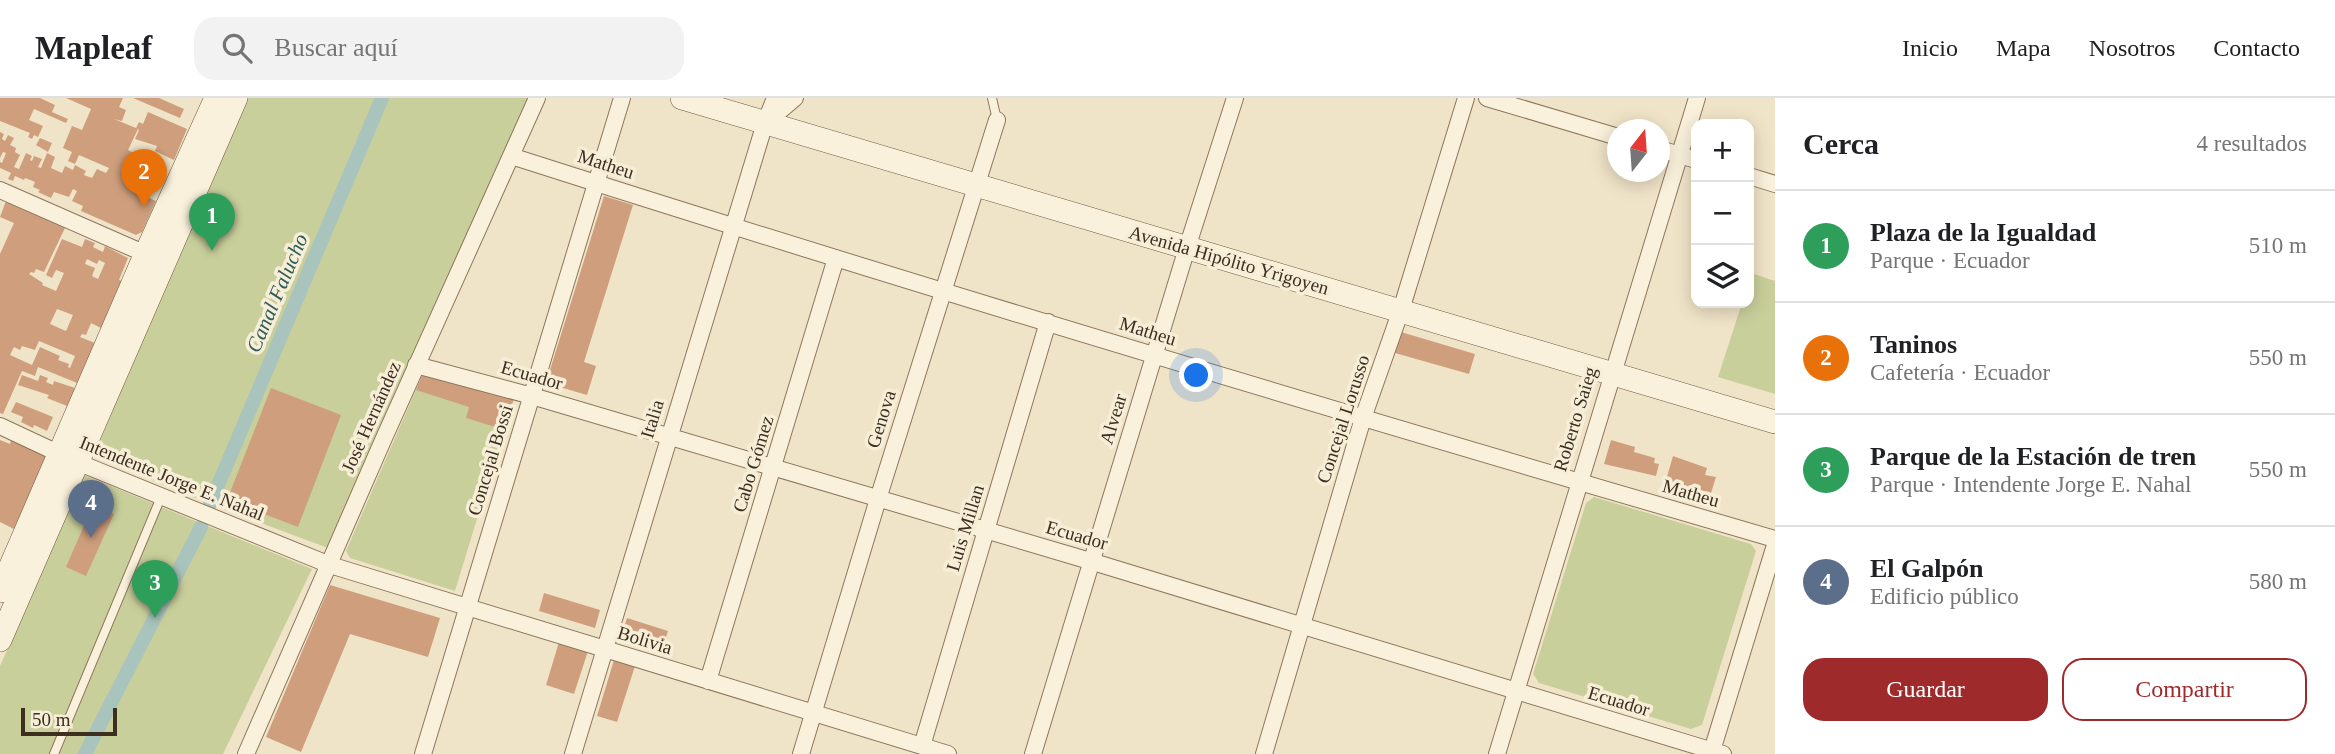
<!DOCTYPE html>
<html lang="es">
<head>
<meta charset="utf-8">
<style>
  :root { --surface:#fff; --page:#f2f2f2; --text:#202124; --muted:#757577; --line:#e0e0e0; --accent:#9e2a2b }
  body { margin:0; font-family:Georgia,serif; background:var(--page); color:var(--text) }
  .controls { position:absolute; right:21px; top:21px; display:grid; overflow:hidden; border-radius:14px; box-shadow:0 4px 18px #0003 }
  .controls button { width:63px; height:63px; display:grid; place-items:center; padding:0; border:0; border-bottom:2px solid var(--line); background:var(--surface); color:var(--text); font:35px sans-serif }
  .compass { position:absolute; left:1607px; top:21px; width:63px; height:63px; border-radius:50%; background:var(--surface); box-shadow:0 4px 18px #0003; rotate:17deg }
  .scale { position:absolute; left:21px; bottom:18px; width:96px; box-sizing:border-box; padding-left:7px; border:4px solid #3d2e20; border-top:0; font-size:19px; line-height:24px; white-space:nowrap; color:#3d2e20; -webkit-text-stroke:5px #f7eed8; paint-order:stroke }
  .you { position:absolute; left:1197px; top:278px; width:24px; height:24px; margin:-18px; border:5px solid #fff; border-radius:50%; background:#1a73e8; box-shadow:0 0 0 10px #1a73e833 }
  .badge { display:grid; place-items:center; width:46px; height:46px; border-radius:50%; background:var(--accent); color:#fff; font-size:23px; font-weight:700 }
  .pin { position:absolute; translate:-50% -58px; filter:drop-shadow(0 2px 4px #0008) }
  .pin::after { content:''; position:absolute; top:37px; width:24px; height:21px; background:inherit; clip-path:polygon(0 0,100% 0,50% 100%) }
  .list { margin:0; padding:0; list-style:none }
  h2 { display:flex; justify-content:space-between; align-items:center; height:91px; margin:0; padding:0 28px; font-size:30px }
  h2 small { font-size:23px; font-weight:400; color:var(--muted) }
  .list li { display:grid; grid-template-columns:46px 1fr auto; gap:21px; align-items:center; box-sizing:border-box; height:112px; padding:0 28px; border-top:2px solid var(--line) }
  .list b { display:block; font-size:26px; white-space:nowrap }
  .list p { margin:0; font-size:23px; white-space:nowrap; color:var(--muted) }
  .list em { font-size:23px; font-style:normal; color:var(--muted) }
  .actions { display:flex; gap:14px; padding:21px 28px }
  .actions a { flex:1; padding:16px 0; border:2px solid var(--accent); border-radius:21px; text-align:center; font-size:24px; color:var(--accent) }
  .actions .main { background:var(--accent); color:#fff }
  .icon { flex:none; width:38px; height:38px; fill:none; stroke:currentColor; stroke-width:2; stroke-linecap:round; stroke-linejoin:round }
  .map { position:relative; flex:none; width:1775px; height:656px; overflow:hidden }
  header { display:flex; align-items:center; gap:42px; box-sizing:border-box; height:98px; padding:0 35px; background:var(--surface); border-bottom:2px solid var(--line) }
  header strong { font-size:33px }
  nav { display:flex; gap:38px; margin-inline-start:auto; font-size:24px }
  .search { width:490px; height:63px; background:var(--page); display:flex; align-items:center; gap:18px; box-sizing:border-box; padding:0 24px; border-radius:21px; color:var(--muted); font-size:26px }
  main { display:flex }
  aside { flex:1; background:var(--surface) }
  .map>svg:first-child { display:block }
</style>
</head>
<body>
<header>
<strong>Mapleaf</strong>
<div class="search"><svg class="icon" aria-label="search" viewBox="0 0 24 24"><circle cx="10" cy="10" r="6"/><path d="M15 15l6 6"/></svg>Buscar aquí</div>
<nav><a>Inicio</a><a>Mapa</a><a>Nosotros</a><a>Contacto</a></nav>
</header>
<main>
<div class="map">
<svg width="1775" height="656" viewBox="0 0 1775 656">
  <rect width="100%" height="100%" fill="#f0e4c8"/>
  <!-- green -->
  <path fill="#c9cf9b" d="M247,0H528L328,450L210,406L94,358L157,203Z
    M1751,175L1775,183V296L1718,279L1742,205H1749Z
    M424,273L514,300L455,493L350,460L346,453Z
    M84,377L312,471L223,656H0V568Z
    M1594,399L1751,446L1756,453L1702,627L1691,631L1539,585L1533,576L1586,405Z"/>
  <g fill="none" stroke-linecap="round" stroke-linejoin="round">
    <!-- canal -->
    <path stroke="#a9c4bc" stroke-width="14" d="M210,406L382,0
      M85,656L201,429"/>
  </g>
  <!-- building -->
  <path fill="#cf9f7d" fill-rule="evenodd" d="M0,0H40L55,7L52,14L68,21L66,25L34,11L29,22L43,28L38,39L34,37L32,41L28,39L30,35L0,23Z
    M66,0H123L119,9L126,12L122,23L114,21L136,30L139,24L143,26L148,14L187,31L174,62L155,53L157,48L135,41L139,32L136,30L138,31L128,52L140,58L131,79L145,85L140,96L156,103L142,134L136,137L81,113L83,108L72,103L77,93L73,91L69,99L54,94L51,100L38,94L40,92L33,89L35,84L25,80L24,82L15,78L13,83L8,81L11,75L0,70V64L2,65L6,55L3,54L0,60V34L4,36L2,41L5,43L8,37L14,40L10,47L16,50L15,54L20,57L14,69L19,71L26,55L32,58L30,62L32,63L34,58L42,61L38,69L41,70L47,55L55,59L51,70L62,75L65,68L73,72L75,67L86,73L84,77L92,80L97,71L106,75L109,70L79,57L75,66L68,63L72,54L63,50L72,28L82,32L91,11Z
    M133,0H159L184,11L180,20Z
    M40,40L52,45L48,54L36,47Z
    M604,98L633,107L584,264L596,268L587,297L546,285Z
    M6,103L65,130L44,174L36,171L34,175L31,174L29,176L43,185L42,187L56,193L64,175L56,172L52,180L46,177L62,141L82,149L85,141L95,145L93,149L103,154L105,148L128,160L119,182L122,183L101,230L91,225L86,237L82,236L80,239L95,245L77,285L38,269L35,278L22,273L3,316L0,315V156L14,125L0,119ZM87,161L97,166L99,162L105,165L98,181L92,178L95,170L85,166ZM57,211L73,217L66,233L50,226ZM39,243L75,258L70,270L68,269L69,266L58,262L60,258L40,249L32,267L10,257L14,249L20,252L22,248L35,252Z
    M1401,234L1475,256L1469,276L1395,255Z
    M424,273L514,300L508,321L505,320L502,331L466,320L469,309L416,292Z
    M22,277L38,283L40,277L48,280L46,284L53,287L54,283L75,290L67,308L47,300L49,297L18,287Z
    M271,290L341,317L298,429L227,402Z
    M16,304L53,319L47,333L34,327L33,330L21,324L23,319L11,314Z
    M0,342L10,346L11,342L47,358L14,431L0,424Z
    M1611,342L1635,349L1634,354L1655,360L1654,365L1659,366L1656,378L1604,366Z
    M1673,358L1707,370L1705,377L1716,379L1711,395L1666,382Z
    M93,407L114,416L86,478L66,469Z
    M330,487L440,520L428,559L350,536L301,654L266,639Z
    M544,495L600,512L595,530L539,513Z
    M627,520L668,533L662,551L621,539Z
    M559,544L588,553L574,596L546,587Z
    M614,562L635,568L617,624L597,618Z"/>
  <g fill="none" stroke-linecap="round" stroke-linejoin="round">
    <!-- service casing -->
    <g stroke="#8d765c" stroke-width="10">
      <path id="service" d="M992,0L997,22
        M54,656L161,399"/>
    </g>
    <!-- minor casing -->
    <g stroke="#8d765c" stroke-width="18">
      <path id="minor" d="M1487,0L1618,39
        M767,24L795,0
        M1660,51L1696,62
        M511,58C930,192 1352,318 1775,441
        M1749,78L1775,86
        M0,92L155,160
        M416,267L532,298L1090,463L1723,656
        M0,328L77,364L330,467L948,656
        M708,583L836,160
        M922,648L1048,224
        M246,656L384,340L537,0
        M423,656L622,0
        M573,656L765,25L775,0
        M801,656L878,401L997,22
        M1033,656L1187,150L1235,0
        M1264,656L1363,320L1401,212L1466,0
        M1497,656L1697,0
        M1711,656L1775,447"/>
    </g>
    <!-- secondary casing -->
    <g stroke="#6f573f" stroke-width="24">
      <path id="secondary" d="M682,0L1775,324
        M0,493L146,155L216,0
        M0,542L236,0"/>
    </g>
    <!-- service -->
    <use href="#service" stroke="#faf1dc" stroke-width="8"/>
    <!-- minor -->
    <use href="#minor" stroke="#faf1dc" stroke-width="16"/>
    <!-- secondary -->
    <use href="#secondary" stroke="#faf1dc" stroke-width="23"/>
  </g>
  <g text-anchor="middle" dominant-baseline="central" stroke-width="7" stroke-linejoin="round" paint-order="stroke">
    <!-- street labels -->
    <g font-size="19" fill="#3d2e20" stroke="#f7eed8">
      <text transform="translate(606 66) rotate(18)">Matheu</text>
      <text transform="translate(1229 162) rotate(16)">Avenida Hipólito Yrigoyen</text>
      <text transform="translate(1148 233) rotate(17)">Matheu</text>
      <text transform="translate(532 277) rotate(16)">Ecuador</text>
      <text transform="translate(371 319) rotate(-66)">José Hernández</text>
      <text transform="translate(652 321) rotate(-73)">Italia</text>
      <text transform="translate(881 321) rotate(-73)">Genova</text>
      <text transform="translate(1113 321) rotate(-73)">Alvear</text>
      <text transform="translate(1343 321) rotate(-72)">Concejal Lorusso</text>
      <text transform="translate(1575 321) rotate(-73)">Roberto Saieg</text>
      <text transform="translate(490 362) rotate(-73)">Concejal Bossi</text>
      <text transform="translate(753 366) rotate(-73)">Cabo Gómez</text>
      <text transform="translate(172 380) rotate(22)">Intendente Jorge E. Nahal</text>
      <text transform="translate(1691 395) rotate(16)">Matheu</text>
      <text transform="translate(965 430) rotate(-73)">Luis Millan</text>
      <text transform="translate(1077 437) rotate(16)">Ecuador</text>
      <text transform="translate(645 542) rotate(17)">Bolivia</text>
      <text transform="translate(1619 603) rotate(17)">Ecuador</text>
    </g>
    <!-- water labels -->
    <g font-size="21" font-style="italic" fill="#2f5d5a" stroke="#f7eed8">
      <text transform="translate(277 195) rotate(-67)">Canal Falucho</text>
    </g>
  </g>
</svg>
<div class="controls">
<button>+</button>
<button>−</button>
<button><svg class="icon" aria-label="layers" viewBox="0 0 24 24"><path d="M12 4l9 5-9 5-9-5zM3 14l9 5 9-5"/></svg></button>
</div>
<svg class="compass" viewBox="-18 -18 36 36"><path d="M0-13l5 13h-10z" fill="#e53935"/><path d="M0 13l5-13h-10z" fill="#757577"/></svg>
<div class="scale">50 m</div>
<div class="you"></div>
<div class="pin badge" style="left:212px;top:153px;background:#2e9e5b">1</div>
<div class="pin badge" style="left:144px;top:109px;background:#e8710a">2</div>
<div class="pin badge" style="left:155px;top:520px;background:#2e9e5b">3</div>
<div class="pin badge" style="left:91px;top:440px;background:#5c6f8a">4</div>
</div>
<aside>
<h2>Cerca<small>4 resultados</small></h2>
<ul class="list">
<li><span class="badge" style="background:#2e9e5b">1</span><div><b>Plaza de la Igualdad</b><p>Parque · Ecuador</p></div><em>510 m</em></li>
<li><span class="badge" style="background:#e8710a">2</span><div><b>Taninos</b><p>Cafetería · Ecuador</p></div><em>550 m</em></li>
<li><span class="badge" style="background:#2e9e5b">3</span><div><b>Parque de la Estación de tren</b><p>Parque · Intendente Jorge E. Nahal</p></div><em>550 m</em></li>
<li><span class="badge" style="background:#5c6f8a">4</span><div><b>El Galpón</b><p>Edificio público</p></div><em>580 m</em></li>
</ul>
<div class="actions"><a class="main">Guardar</a><a>Compartir</a></div>
</aside>
</main>
</body>
</html>
